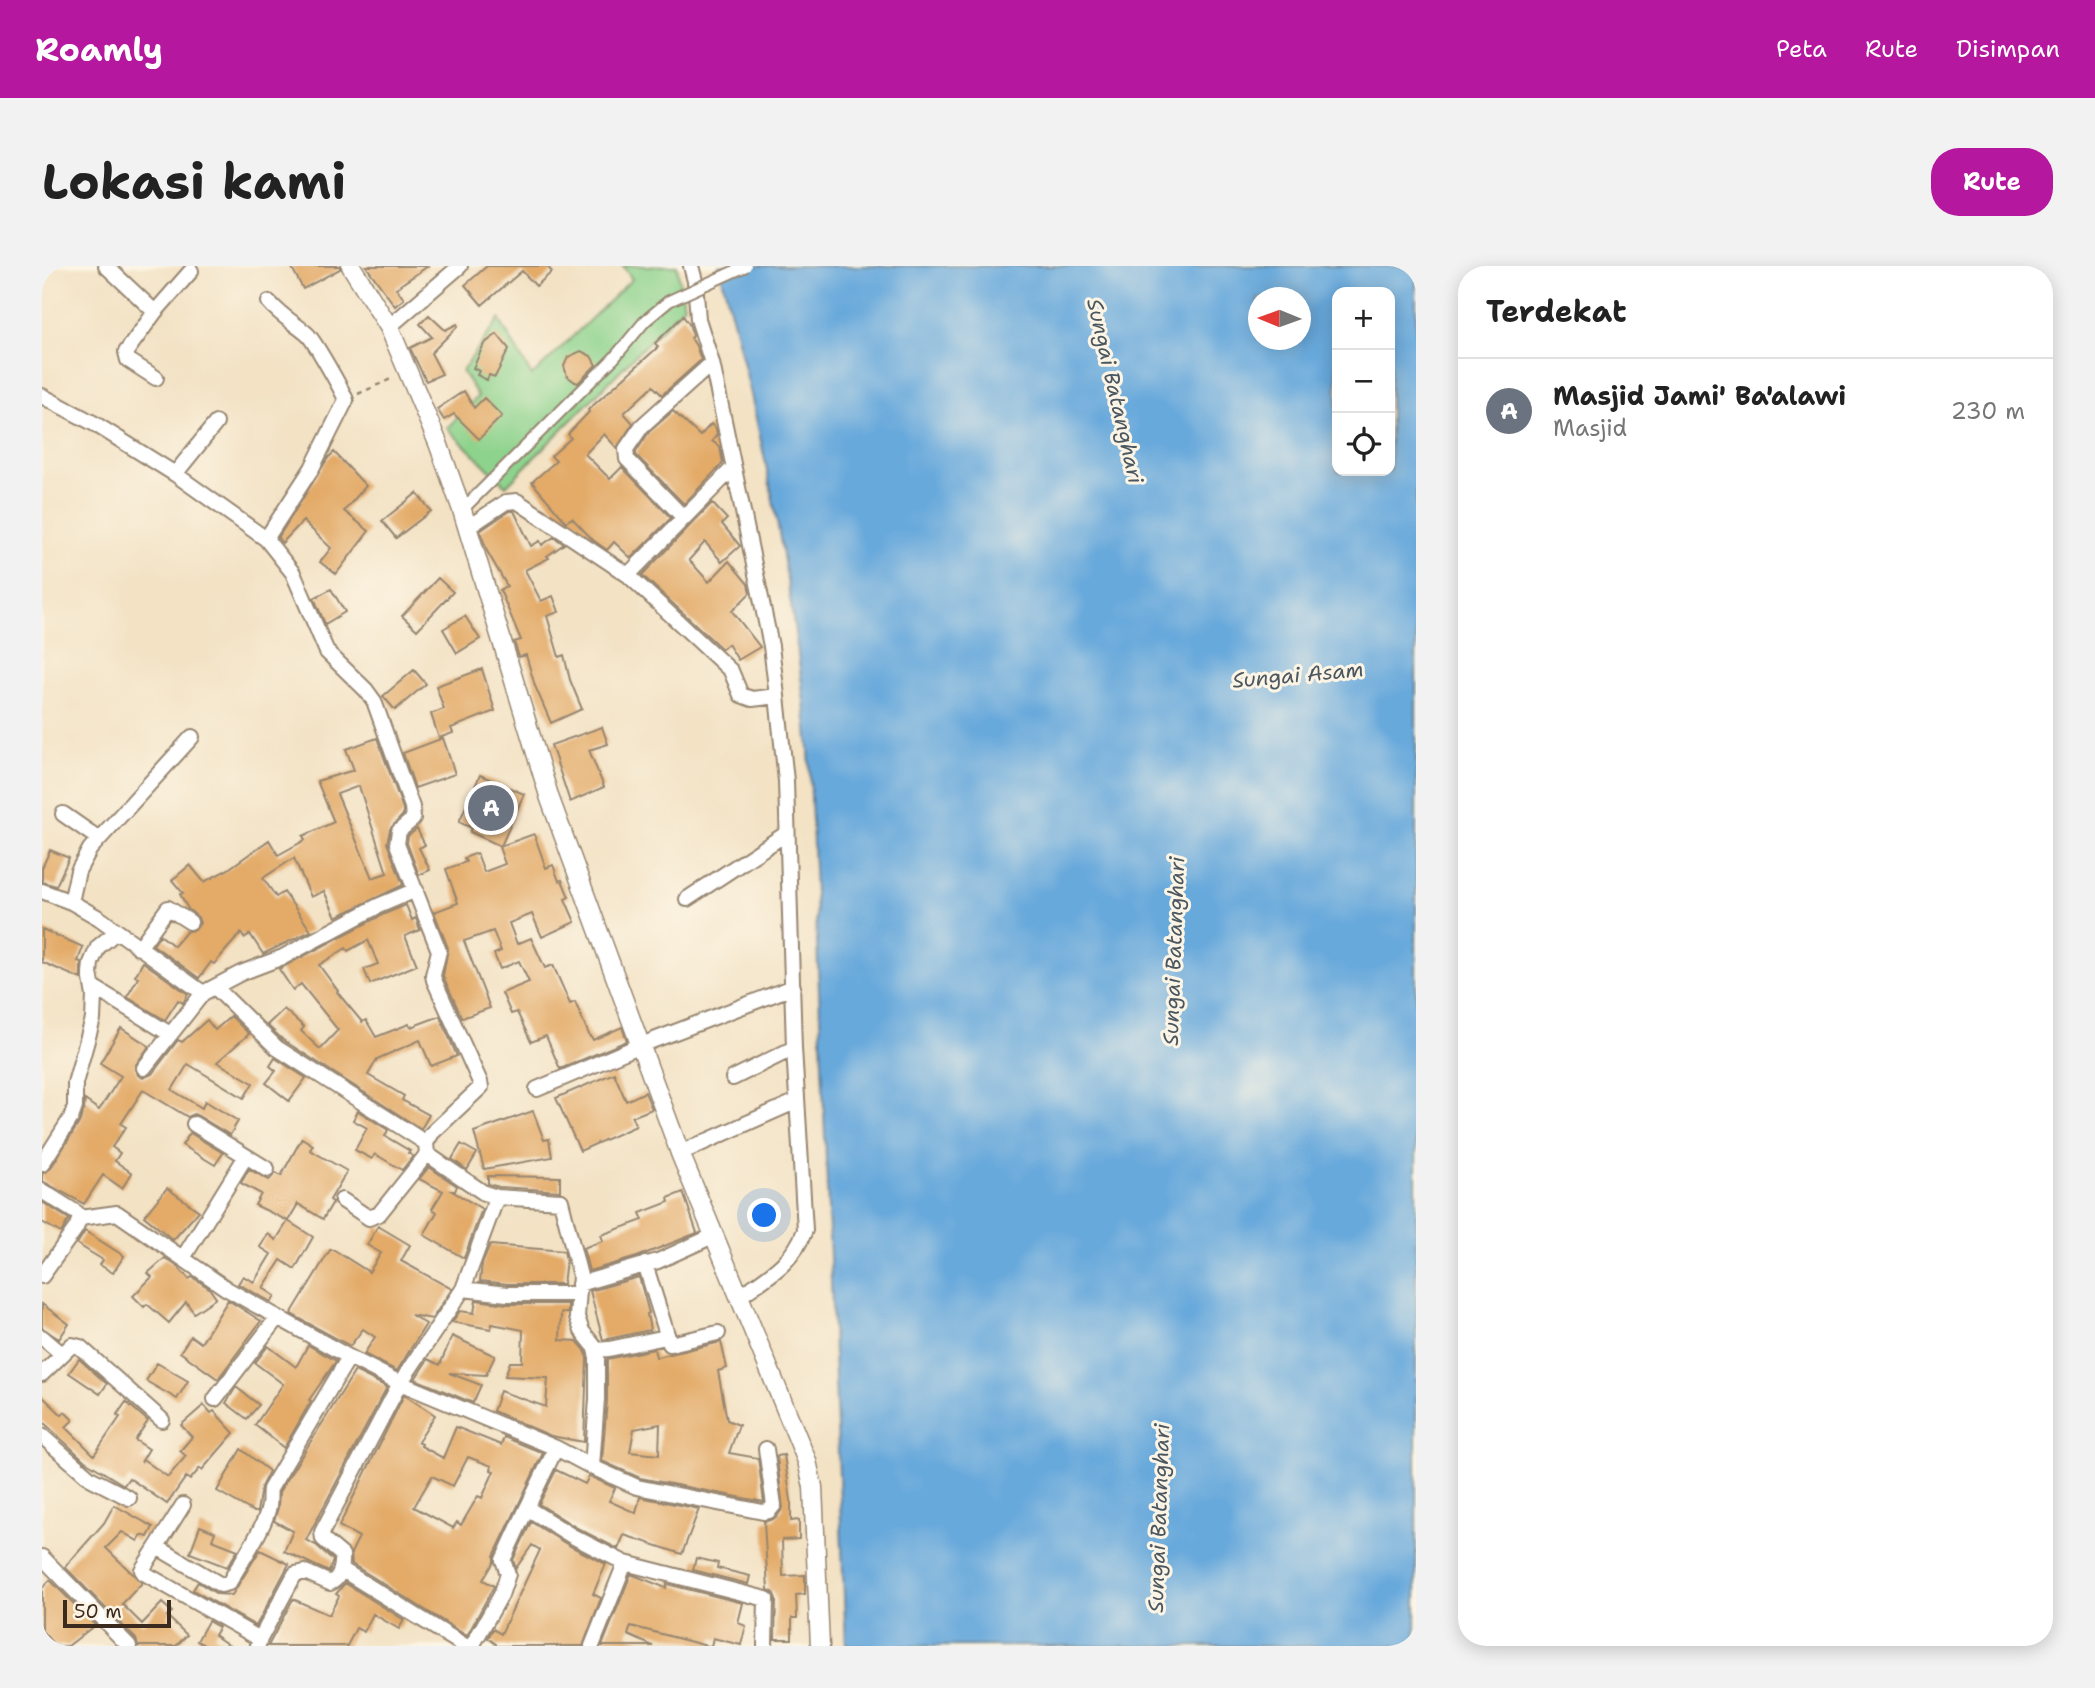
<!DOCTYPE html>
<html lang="id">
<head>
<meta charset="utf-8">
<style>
  :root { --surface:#fff; --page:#f2f2f2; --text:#222; --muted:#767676; --line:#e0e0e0; --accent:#b5179e }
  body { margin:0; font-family:"Shantell Sans",sans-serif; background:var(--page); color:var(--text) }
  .controls { position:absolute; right:21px; top:21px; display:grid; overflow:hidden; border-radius:14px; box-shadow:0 4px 18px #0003 }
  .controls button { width:63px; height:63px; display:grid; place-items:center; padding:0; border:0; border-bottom:2px solid var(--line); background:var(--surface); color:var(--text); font:35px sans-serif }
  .compass { position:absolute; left:1206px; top:21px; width:63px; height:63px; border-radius:50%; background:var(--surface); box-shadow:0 4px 18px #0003; rotate:271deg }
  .scale { position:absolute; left:21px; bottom:18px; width:108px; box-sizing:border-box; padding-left:7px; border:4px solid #3b2a1e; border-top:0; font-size:19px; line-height:24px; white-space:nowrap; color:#3b2a1e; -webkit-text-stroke:5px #fcf5e5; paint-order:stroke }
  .you { position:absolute; left:723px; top:950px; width:24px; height:24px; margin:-18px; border:5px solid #fff; border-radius:50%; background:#1a73e8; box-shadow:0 0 0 10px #1a73e833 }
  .badge { display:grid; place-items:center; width:46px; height:46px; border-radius:50%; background:var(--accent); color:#fff; font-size:23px; font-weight:700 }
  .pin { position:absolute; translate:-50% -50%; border:4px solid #fff; box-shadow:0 2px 7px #0006 }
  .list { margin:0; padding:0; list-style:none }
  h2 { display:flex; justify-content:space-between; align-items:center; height:91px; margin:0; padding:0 28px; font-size:30px }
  h2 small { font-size:23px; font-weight:400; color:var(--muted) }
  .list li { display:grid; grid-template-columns:46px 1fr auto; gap:21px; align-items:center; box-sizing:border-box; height:105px; padding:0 28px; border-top:2px solid var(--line) }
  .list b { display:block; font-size:26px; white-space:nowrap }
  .list p { margin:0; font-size:23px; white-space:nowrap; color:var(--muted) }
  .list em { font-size:23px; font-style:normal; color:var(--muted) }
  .icon { flex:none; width:38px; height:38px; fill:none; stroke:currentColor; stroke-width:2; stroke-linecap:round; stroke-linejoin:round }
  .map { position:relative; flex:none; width:1374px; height:1380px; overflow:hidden; border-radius:28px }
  header { display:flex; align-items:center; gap:42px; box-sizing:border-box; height:98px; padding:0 35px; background:var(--accent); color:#fff }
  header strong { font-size:33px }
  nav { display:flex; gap:38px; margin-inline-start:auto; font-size:24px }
  .intro { display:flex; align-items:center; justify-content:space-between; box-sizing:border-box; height:168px; padding:0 42px }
  h1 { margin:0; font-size:49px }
  .button { padding:18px 32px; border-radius:28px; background:var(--accent); color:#fff; font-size:24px; font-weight:700 }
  main { display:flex; gap:42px; padding:0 42px }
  aside { flex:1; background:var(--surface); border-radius:28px; box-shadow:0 4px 18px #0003 }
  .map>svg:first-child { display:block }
</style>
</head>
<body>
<header>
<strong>Roamly</strong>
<nav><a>Peta</a><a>Rute</a><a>Disimpan</a></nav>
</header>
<div class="intro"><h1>Lokasi kami</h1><a class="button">Rute</a></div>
<main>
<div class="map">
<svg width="1374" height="1380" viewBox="0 0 1374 1380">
  <rect width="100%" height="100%" fill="#fcf5e5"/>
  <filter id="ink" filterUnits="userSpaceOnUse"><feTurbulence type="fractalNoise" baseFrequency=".0143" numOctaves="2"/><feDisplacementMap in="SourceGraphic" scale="14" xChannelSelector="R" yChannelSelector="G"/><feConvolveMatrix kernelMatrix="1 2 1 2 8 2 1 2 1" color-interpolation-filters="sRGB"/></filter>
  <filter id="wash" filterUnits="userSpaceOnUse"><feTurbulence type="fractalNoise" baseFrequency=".00686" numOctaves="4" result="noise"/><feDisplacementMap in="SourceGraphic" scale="28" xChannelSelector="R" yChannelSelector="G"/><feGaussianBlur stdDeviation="1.57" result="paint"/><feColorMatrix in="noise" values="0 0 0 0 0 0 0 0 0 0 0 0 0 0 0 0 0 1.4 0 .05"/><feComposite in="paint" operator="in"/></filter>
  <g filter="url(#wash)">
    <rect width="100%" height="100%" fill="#f3e2c4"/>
    <!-- green -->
    <path fill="#8ed38d" stroke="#647e56" stroke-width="2" d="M581,0H635L642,40L464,220L405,162L436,130L420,105L457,53L490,110L590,13Z"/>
    <!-- water -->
    <path fill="#67a9dc" stroke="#516a7d" stroke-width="2" fill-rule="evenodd" d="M677,0H1374V1380H804L767,483C751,318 720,160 677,0ZM1295,26H1348V205H1295ZM1216,32H1258V74H1216Z"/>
    <g id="blocks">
      <!-- building -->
      <path fill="#e3aa67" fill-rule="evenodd" d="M249,0H298V3L261,23Z
        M324,0H386L354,22L362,33L353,40Z
        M445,0H505L510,6L494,20L480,5L440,39L423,19Z
        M387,49L403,64L415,58L416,60L389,87L400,108L384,115L368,82L390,71L378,58Z
        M641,50L647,58L651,70L649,72L654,80L659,94L620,129L611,120L582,147L591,157L575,182L562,168L543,188L568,213L580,201L629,252L589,292L572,276L565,284L551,274L530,252L524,256L490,216L514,195L509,190L529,172L526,168L547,146L546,144L616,81L613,77Z
        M455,68L467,83L453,111L447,109L445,114L435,109L437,105L431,102L442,78Z
        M539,85L549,90L554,99L536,117L533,116L525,110L522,100L526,91Z
        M422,125L432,142L442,132L460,150L437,173L412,148L402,154L395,143Z
        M631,145L658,170L669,158L674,163L675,169L670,175L678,181L681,197L642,238L594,189V186L607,166Z
        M292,186L324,220L302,245L327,265L294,308L278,296L289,282L261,255L240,277L236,272L286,192Z
        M375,227L389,245L354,272L340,255Z
        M670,237L685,253L680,258L698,280L680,296L663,276L647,294L667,316L687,295L706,318L708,327L690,345L718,381L696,394L686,378L680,383L600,309Z
        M467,245H472L489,280L498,275L500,279L512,271L522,278L505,290L507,292L483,304L499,335L511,330L517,346L505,350L517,391L522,389L528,414L540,443L509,457L493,420L484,389L477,391L472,376L479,374L458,324L465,320L445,285L438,265Z
        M396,312L411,326L375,364L360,350Z
        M289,323L303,346L283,358L272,332Z
        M423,350L438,373L415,387L401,363Z
        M440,403L453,445L409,462L411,467L397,472L389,448L402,443L394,420Z
        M372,404L384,418L353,444L341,430Z
        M560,461L566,478L547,484L562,521L528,536L509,479Z
        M335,472L361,543V549L348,563L345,577L361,619L294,651L282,625L269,631L252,592L221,612L234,631L242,626L269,665L221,688L208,668L202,672L199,667L172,698L169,696L157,712L111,679L118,669L132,680L145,665L153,664L158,657L156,651L146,643L138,628L141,627L130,614L148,599L162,616L185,604L227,574L236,589L263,574L261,570L292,556L275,515L312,504L304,483ZM317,520L345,607L330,612L295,528Z
        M401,472L413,508L373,522L361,487Z
        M438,509L482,528L459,580L492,568L504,602L511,599L517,615L520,614L527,631L523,633L533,656L500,671L490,648L467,657L475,678L489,672L503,702L511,699L528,738L533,736L548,771L549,770L551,774L580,761L585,775L518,803L504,770L489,776L475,746L469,748L460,727L487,716L477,695L458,703L452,688L459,685L451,665L422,675L448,742L420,752L401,710L406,682L392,646L416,637L404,603L424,596L422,592L435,587L442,606L463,598L457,581L459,580L428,566L430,562L417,556Z
        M375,563L383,579L377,582L388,604L377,609L365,577L366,570Z
        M8,584L27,592L14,620L0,616V602Z
        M364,639L370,654L374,652L378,664L363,670L375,699L328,718L322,703L336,698L326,674L306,685L304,682L277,699L296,725L295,726L320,756L324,754L334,771L367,758L369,761L398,750L415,790L389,800L378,774L335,793L326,809L362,830L360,834L387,849L379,863L241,774L225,759L242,743L262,761L259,765L278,783L296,764L259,718L251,724L237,703L340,649Z
        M0,663L41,681L36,695L39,696V713L0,696Z
        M101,696L146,728L141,737L136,734L123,754L85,731L96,712L93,710Z
        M189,750L207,768L175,796L211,817L202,832L146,798L130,824L160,842L163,835L196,855L188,869L156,850L152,848L146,851L101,824L79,858L84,861L70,881L78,887L73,895L90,907L80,922L61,909L42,938L0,915V908L8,903L37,857L42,844L43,834L57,844L79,810L58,797L79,762L107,780L93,800L96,809L101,812L110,808L136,774L140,776L165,754L173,764Z
        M233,792L264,812L247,835L224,817L234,805L228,800Z
        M572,807L584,835L603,826L610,843L590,851L594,860L538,885L514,832Z
        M316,845L346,864L343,870L368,885L366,887L371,890L360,904L333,888L330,893L313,884L325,862L311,854Z
        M491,845L502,874L507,873L510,891L442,903L432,866Z
        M148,867L181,887L173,899L140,879Z
        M260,872L271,879L268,884L305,905L288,934L291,936L281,953L256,938L246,955L213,939L219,928L199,917L207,903L227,914L234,907L239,910Z
        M419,878L435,887L425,904L410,893Z
        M387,901L415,920L413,925H410L440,943L422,992L382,969L395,946L390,943L401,925L377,913Z
        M446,910L518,911V925L457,921L446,918Z
        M125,922L157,945L131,974L102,950Z
        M641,926L655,967L595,991L547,1005L541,982L561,975L559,969L601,954L598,947L627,936L626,932Z
        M0,936L27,953L19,967L0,956Z
        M246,955L271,971L253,1003L239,994L221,1022L233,1030L229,1036L196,1018L201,1010L212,1016L229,988L218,981L226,968L234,974Z
        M336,960L368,979L359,995L410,1023L390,1053L369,1049L384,1058L355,1105L322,1088L333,1071L321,1063L308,1080L249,1048L288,984H292L327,1006L339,987L325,979Z
        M43,965L82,990L71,1007L58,999L61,994L35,978Z
        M448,979L522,985L524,994L521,1018H466L438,1015L440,998Z
        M123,992L136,1001L147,1013L150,1011L167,1022L174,1032L152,1047L144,1036L127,1057L105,1038L102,1041L91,1030L110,1011L106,1007Z
        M597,1011L607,1047L605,1048L608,1064L561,1074L548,1025Z
        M186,1034L219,1055L176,1113L138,1086L149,1070L159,1077Z
        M434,1034L465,1038H526V1047H519L518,1074L535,1075L543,1084L545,1092L542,1176L509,1170L451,1145L458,1125L504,1141L506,1112L463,1110L468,1096H480L481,1064L450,1058L449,1063L410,1056L418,1045L432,1047Z
        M0,1038L27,1058L17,1073L0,1062Z
        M410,1070L453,1090L444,1109L407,1107L439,1119L431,1137L373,1113L386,1093L398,1099Z
        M679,1076L685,1102L676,1105L685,1154L697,1159L687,1187L716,1192L722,1236L598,1212L560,1195L565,1134V1093L612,1083L614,1091H616ZM618,1158L617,1189L588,1186L592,1163Z
        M266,1079L294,1095L267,1134L269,1135L242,1182L213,1159L241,1118L213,1097L226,1080L254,1101Z
        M37,1093L65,1118L58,1128L27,1107Z
        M115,1097L146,1115L135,1133L104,1115Z
        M313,1105L345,1121L264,1274L274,1279L291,1294L287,1306L242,1285L251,1265L232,1255L236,1242L237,1226Z
        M194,1121L217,1139L205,1153L184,1137Z
        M362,1129L393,1149L376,1176L380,1178L379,1180L401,1192L414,1161L459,1179L462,1171L501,1187L452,1290V1296L441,1314L452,1320L425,1370L310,1298L309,1287L317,1271L297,1260ZM426,1191L450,1200L449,1204L452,1205L440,1232L436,1230L419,1259L415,1256L411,1262L372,1241L390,1210L411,1220Z
        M0,1130L20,1149L23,1146L31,1154L24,1161L52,1189L78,1151L75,1149L84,1136L106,1155L93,1174L107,1183L99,1196L102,1194L126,1211L144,1190L138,1185L150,1171L139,1159L162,1139L169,1147L172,1145L192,1167L160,1204L158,1202L148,1214L144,1211L125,1238L87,1212L82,1219L43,1195L0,1155Z
        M199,1183L227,1205L219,1221L215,1246H212L175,1225Z
        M742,1189L749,1234V1255L757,1254V1273L740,1274L741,1310L763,1309V1328L754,1329L755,1352H750V1373H733L734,1333L731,1326L726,1324L722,1256L734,1252L741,1242L735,1190Z
        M514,1204L543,1218L547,1210L573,1222L567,1235L594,1247L598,1231L657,1243L640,1288L582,1269L576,1283L535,1262L497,1238Z
        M72,1239L111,1261L106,1271L99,1269L96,1275L80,1266L64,1282L100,1317L80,1338L100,1358L120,1337L130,1346L125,1350L145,1369L134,1380H96L94,1373L23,1301L62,1257Z
        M489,1256L526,1279L564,1298L551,1328L559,1332L541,1380H453L454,1378L446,1372L451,1363L459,1368L498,1284L490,1279L474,1302L471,1294Z
        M158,1260L173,1266L170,1274L196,1284L185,1301L148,1287Z
        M218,1284L247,1298L214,1360L151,1324L156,1316L175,1328L190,1329Z
        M654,1292L676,1297L675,1302L708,1310L706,1318L651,1304Z
        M589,1308L624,1322L625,1318L701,1337L696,1357L704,1360L699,1379L671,1372L669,1380H665L589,1360L586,1369L611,1380H560Z
        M8,1314L53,1359L26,1380H13L0,1365V1322Z
        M303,1317L362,1354L357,1363L331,1348L322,1366L314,1362L305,1380H226L251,1333L287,1349L297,1330L294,1328Z
        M166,1355L177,1361L172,1369L188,1380H164L155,1375Z"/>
    </g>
  </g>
  <g filter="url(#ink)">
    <use href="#blocks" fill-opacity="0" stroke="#978671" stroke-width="2"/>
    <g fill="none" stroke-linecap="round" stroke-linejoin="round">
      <!-- pedestrian casing -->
      <g stroke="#978671" stroke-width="14">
        <path id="pedestrian" d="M420,244L572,92"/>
      </g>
      <!-- minor casing -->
      <g stroke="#978671" stroke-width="18">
        <path id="minor" d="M64,0L113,46
          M649,0L653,15L656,53L670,97L729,380L735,430L744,515L752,782L763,964C751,997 726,1010 698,1030
          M347,61L418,0
          M114,112L86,94L84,86L113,46L149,5
          M0,130L53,158L133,208L224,273L251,307L285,386L324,424L332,435L370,541L371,553L357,565L355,578L397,685L391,709L392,714L438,816L439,821L390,867L384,877L385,888L442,927L455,931
          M133,208L174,157
          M642,252L585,193L584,183L600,160L670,97
          M425,262L464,236L475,235L586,309L689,405L699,429L710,433L735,430
          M224,273L270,202L304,134C300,124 272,74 265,68C252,57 238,49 227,36
          M586,309L691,202
          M21,548L57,573
          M0,625L29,636L57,652L161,727
          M645,633L745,567
          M29,636L36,605L48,583L150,471
          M97,682L126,642L148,656
          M51,721L128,768
          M173,721L235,782L384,877
          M102,802L161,727L199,707L241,691L336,640L374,624
          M691,812L752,782
          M495,823L599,779L751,721
          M152,858L225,903
          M638,887L755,835
          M0,898L29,852L33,841V817L51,753L52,730L48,707L49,697L56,681L74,666
          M0,925L35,947L38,952L34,962L0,1010
          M300,934L327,952L337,948L385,888
          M38,952L75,947L185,1023L307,1091L358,1117L514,1182
          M141,992L204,890
          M603,998L628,1078L676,1067
          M537,1018L616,995L671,970
          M421,1023L465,1028H536
          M0,1071L20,1088
          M553,1084L567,1083L624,1071
          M0,1108L30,1079L38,1081L120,1154
          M173,1133L235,1052
          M0,1170L48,1212L87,1232
          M550,1201L595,1221L721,1246L727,1245L732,1239L724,1183
          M141,1239L100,1304L102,1307L218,1373L216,1379
          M115,1281L179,1319L187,1317C199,1295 222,1264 227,1240C228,1235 227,1229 228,1223L307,1091
          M0,1291L87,1380
          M299,1303L423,1380
          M218,1373L253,1308L263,1306L288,1317C298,1313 301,1300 300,1289L281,1273L280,1266L358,1117L421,1023L455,931L519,935L538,1010L535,1051L540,1065L552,1080L555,1091V1133L550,1201L514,1182L485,1242
          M430,1380L459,1329L466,1308L461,1294L485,1242L530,1270L583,1297
          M550,1380L583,1297L724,1333L723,1380"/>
      </g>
      <!-- tertiary casing -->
      <g stroke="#978671" stroke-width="21">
        <path id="tertiary" d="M309,0L347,61L396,177L420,244L508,533L638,887L765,1195L771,1221L778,1380"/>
      </g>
      <!-- path -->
      <path stroke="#978671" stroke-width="2.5" stroke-dasharray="5 5" stroke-linecap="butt" d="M316,128L351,112"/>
      <!-- pedestrian -->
      <use href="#pedestrian" stroke="#fff" stroke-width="10"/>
      <!-- minor -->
      <use href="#minor" stroke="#fff" stroke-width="14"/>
      <!-- tertiary -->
      <use href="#tertiary" stroke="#fff" stroke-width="18"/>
      <!-- pedestrian-bridge casing -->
      <g stroke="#978671" stroke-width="14" stroke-linecap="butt">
        <path id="pedestrian-bridge" d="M572,92L603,55L627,35L704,0"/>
      </g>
      <!-- pedestrian-bridge -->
      <use href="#pedestrian-bridge" stroke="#fff" stroke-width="10"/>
    </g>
  </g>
  <g text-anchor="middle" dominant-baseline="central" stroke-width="6" stroke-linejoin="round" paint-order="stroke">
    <!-- water labels -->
    <g font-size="21" font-style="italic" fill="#4a5660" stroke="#fcf5e5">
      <text transform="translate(1073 125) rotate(77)">Sungai Batanghari</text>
      <text transform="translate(1256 409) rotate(-5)">Sungai Asam</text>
      <text transform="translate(1132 685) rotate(-88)">Sungai Batanghari</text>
      <text transform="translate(1117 1252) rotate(-88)">Sungai Batanghari</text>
    </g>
  </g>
</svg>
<div class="controls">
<button>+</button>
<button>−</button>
<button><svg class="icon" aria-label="locate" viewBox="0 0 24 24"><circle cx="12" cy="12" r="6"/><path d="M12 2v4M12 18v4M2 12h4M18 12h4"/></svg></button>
</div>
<svg class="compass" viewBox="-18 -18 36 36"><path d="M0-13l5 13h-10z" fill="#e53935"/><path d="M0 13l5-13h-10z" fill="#767676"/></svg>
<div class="scale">50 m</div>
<div class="you"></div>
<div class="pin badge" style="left:449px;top:542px;background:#6b7280">A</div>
</div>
<aside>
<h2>Terdekat<small></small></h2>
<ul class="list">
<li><span class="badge" style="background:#6b7280">A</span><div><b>Masjid Jami' Ba'alawi</b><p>Masjid</p></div><em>230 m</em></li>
</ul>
</aside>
</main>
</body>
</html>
